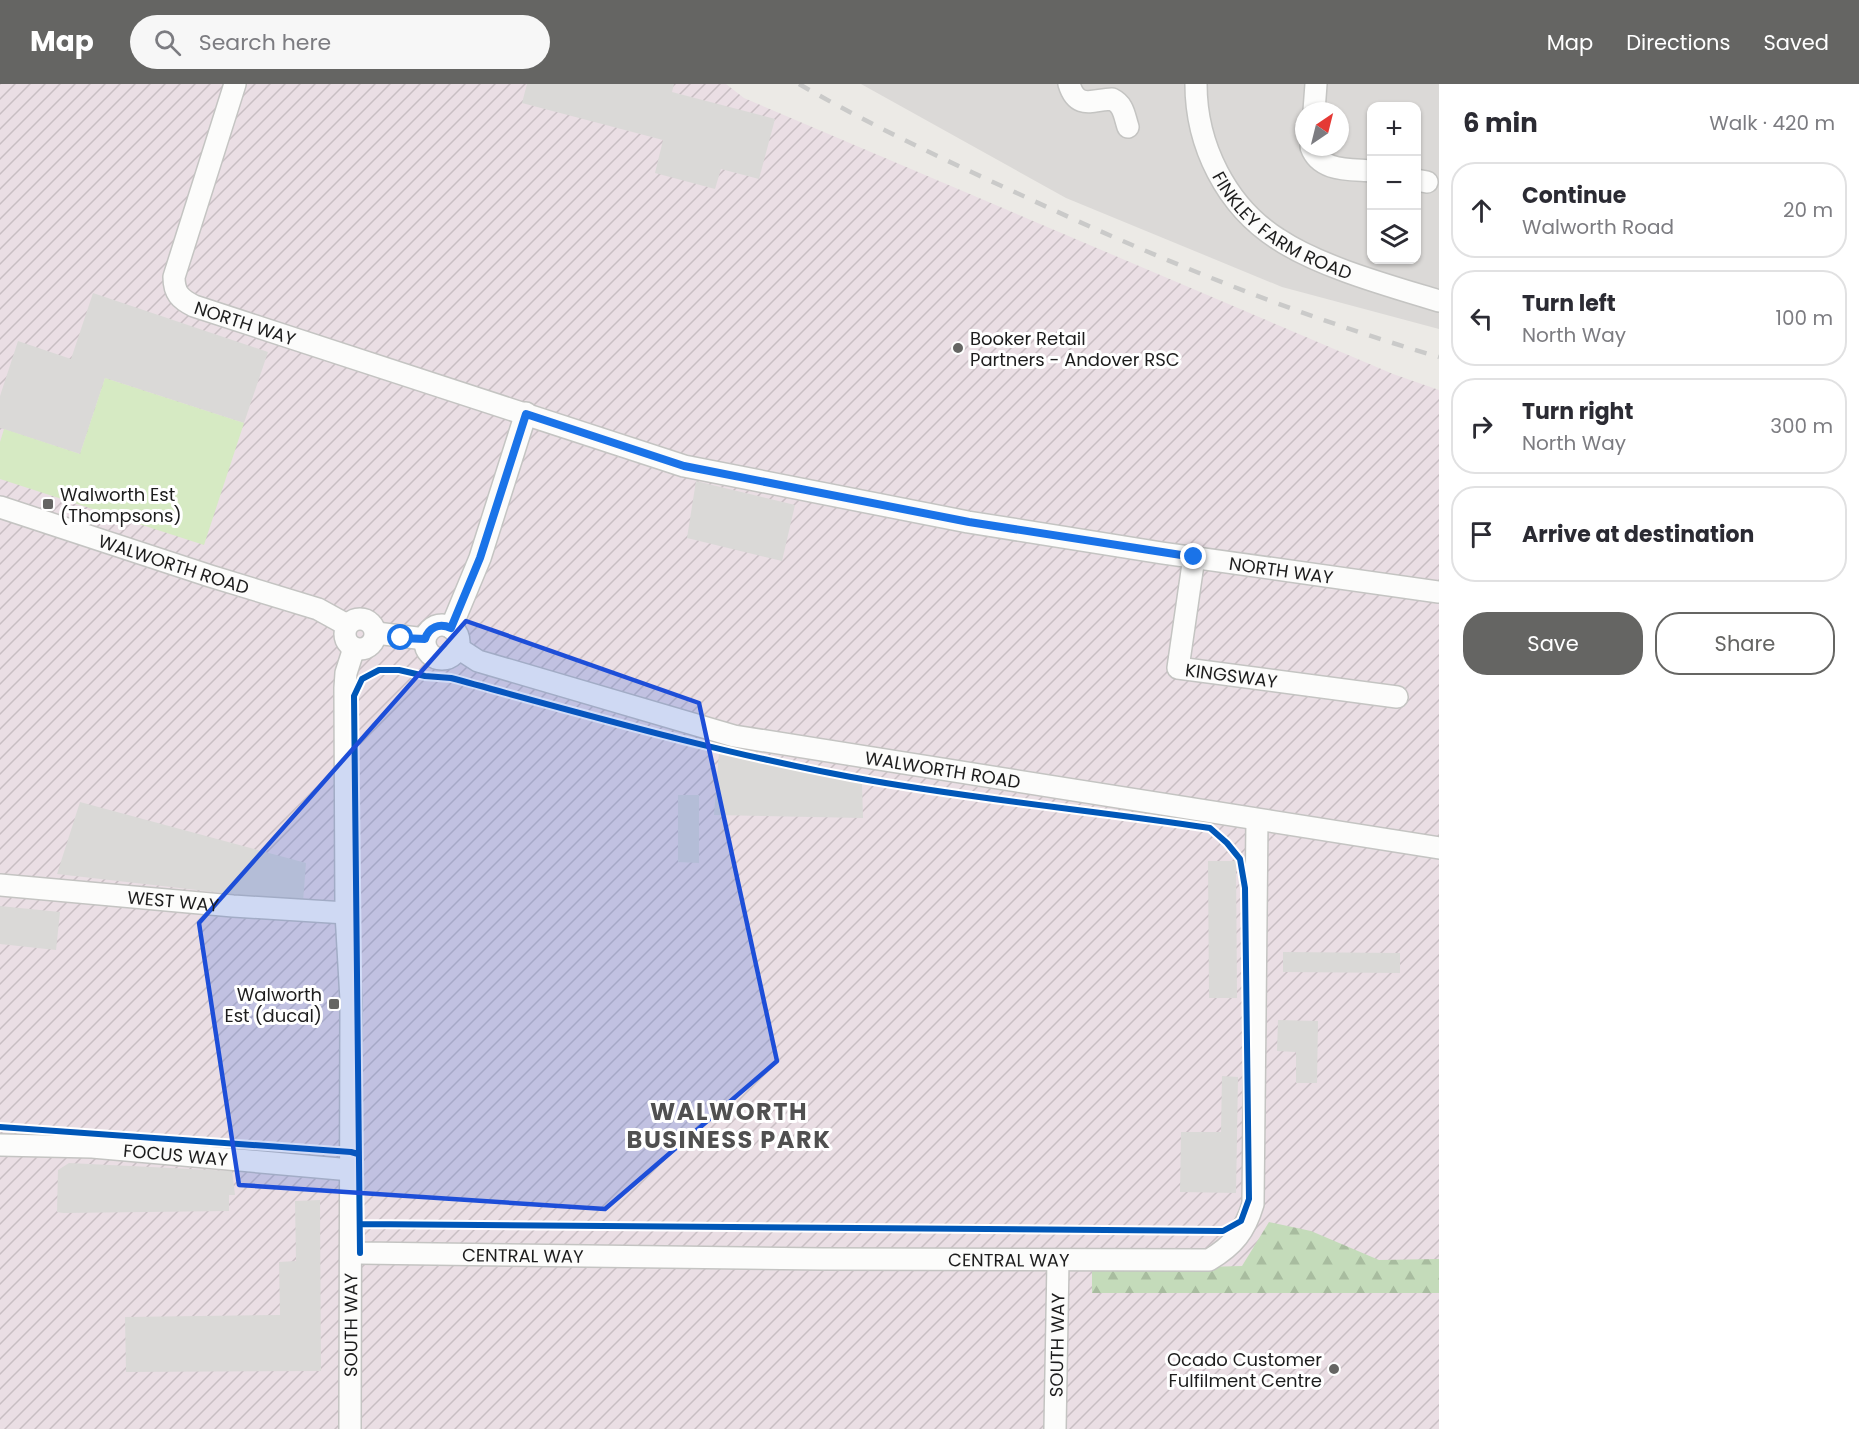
<!DOCTYPE html>
<html lang="en">
<head>
<meta charset="utf-8">
<style>
  :root { --surface:#fff; --page:#f7f7f7; --text:#2b2b33; --muted:#7c7c81; --line:#e1e1e2; --accent:#656563 }
  body { margin:0; font-family:Poppins,sans-serif; background:var(--page); color:var(--text) }
  .controls { position:absolute; right:18px; top:18px; display:grid; overflow:hidden; border-radius:12px; box-shadow:0 2px 4px #0004 }
  .controls button { width:54px; height:54px; display:grid; place-items:center; padding:0; border:0; border-bottom:2px solid var(--line); background:var(--surface); color:var(--text); font:30px sans-serif }
  .compass { position:absolute; left:1295px; top:18px; width:54px; height:54px; border-radius:50%; background:var(--surface); box-shadow:0 2px 4px #0004; rotate:35deg }
  .stop { position:absolute; width:18px; height:18px; margin:-14px; border:4px solid #1a73e8; border-radius:50%; background:#fff }
  .stop.end { background:#1a73e8; border-color:#fff; box-shadow:0 2px 6px #0008 }
  .list { margin:0; padding:0; list-style:none }
  h2 { display:flex; justify-content:space-between; align-items:center; height:78px; margin:0; padding:0 24px; font-size:26px }
  h2 small { font-size:20px; font-weight:400; color:var(--muted) }
  .list li { display:grid; grid-template-columns:39px 1fr auto; gap:18px; align-items:center; box-sizing:border-box; height:96px; margin:0 12px 12px; padding:0 12px; border:2px solid var(--line); border-radius:24px }
  .list b { display:block; font-size:22px; white-space:nowrap }
  .list p { margin:0; font-size:20px; white-space:nowrap; color:var(--muted) }
  .list em { font-size:20px; font-style:normal; color:var(--muted) }
  .actions { display:flex; gap:12px; padding:18px 24px }
  .actions a { flex:1; padding:14px 0; border:2px solid var(--accent); border-radius:24px; text-align:center; font-size:21px; color:var(--accent) }
  .actions .main { background:var(--accent); color:#fff }
  .icon { flex:none; width:33px; height:33px; fill:none; stroke:currentColor; stroke-width:2; stroke-linecap:round; stroke-linejoin:round }
  .map { position:relative; flex:none; width:1439px; height:1345px; overflow:hidden }
  header { display:flex; align-items:center; gap:36px; box-sizing:border-box; height:84px; padding:0 30px; background:var(--accent); color:#fff }
  header strong { font-size:28px }
  nav { display:flex; gap:33px; margin-inline-start:auto; font-size:21px }
  .search { width:420px; height:54px; background:var(--page); display:flex; align-items:center; gap:15px; box-sizing:border-box; padding:0 21px; border-radius:33px; color:var(--muted); font-size:22px }
  main { display:flex }
  aside { flex:1; background:var(--surface) }
  .map>svg:first-child { display:block }
</style>
</head>
<body>
<header>
<strong>Map</strong>
<div class="search"><svg class="icon" aria-label="search" viewBox="0 0 24 24"><circle cx="10" cy="10" r="6"/><path d="M15 15l6 6"/></svg>Search here</div>
<nav><a>Map</a><a>Directions</a><a>Saved</a></nav>
</header>
<main>
<div class="map">
<svg width="1439" height="1345" viewBox="0 0 1439 1345">
  <defs>
    <pattern id="industrial-furrows" width="10" height="10" patternUnits="userSpaceOnUse" patternTransform="scale(1.5)"><rect width="10" height="10" fill="#eadee4"/><path d="M-1 1l2-2M0 10L10 0M9 11l2-2" fill="none" stroke="#c8bec3"/></pattern>
    <pattern id="forest-firs" width="22" height="20" patternUnits="userSpaceOnUse" patternTransform="scale(1.5)"><rect width="22" height="20" fill="#c4dbba"/><path d="M5 1l3.5 6h-7zM16 11l3.5 6h-7z" fill="#a8bc9f"/></pattern>
  </defs>
  <rect width="100%" height="100%" fill="#eceae6"/>
  <!-- residential -->
  <path fill="#dbd9d7" fill-rule="evenodd" d="M861,0H1439V245L1282,203L1066,114ZM1372,22H1416V176H1372ZM1304,27H1340V63H1304Z"/>
  <!-- industrial -->
  <path fill="url(#industrial-furrows)" d="M0,0H726L744,14L1393,290L1439,306V1345H0Z"/>
  <!-- religious -->
  <path fill="#dad9d7" d="M527,0H674L672,8L775,35L759,95L721,85L715,105L655,89L663,56L522,19Z
    M93,209L268,268L244,339L105,294L80,370L0,344V312L18,257L71,275Z
    M696,397L795,421L782,477L687,454Z
    M719,669L862,700L863,734L714,731Z
    M678,711H699V779L678,778Z
    M80,718L306,779L303,818L57,790Z
    M1208,777H1236L1237,914H1209Z
    M0,822L60,828L56,866L0,860Z
    M1283,868L1400,869V889L1283,888Z
    M1278,936L1318,937L1317,999H1296V968L1277,967Z
    M1222,992L1238,993L1236,1109L1180,1108L1181,1048H1221Z
    M69,1079L232,1087L235,1111H229V1127L63,1129L57,1128L58,1086Z
    M320,1116L321,1287L126,1288L125,1233L280,1231L279,1178L296,1177L295,1117Z"/>
  <!-- grass -->
  <path fill="#d6eac3" d="M105,294L244,339L204,461L0,395V358L4,345L80,370Z"/>
  <!-- forest -->
  <path fill="url(#forest-firs)" d="M1269,1138L1311,1147L1379,1176L1439,1175V1209H1092V1186L1242,1182Z"/>
  <g fill="none" stroke-linecap="round" stroke-linejoin="round">
    <!-- minor casing -->
    <g stroke="#c4c4c2" stroke-width="24">
      <g id="minor">
        <path id="s1" d="M235,0L174,193C174,209 180,215 194,222L684,382L968,438L1162,469L1439,508"/>
        <path d="M1069,0C1077,26 1092,16 1112,15C1124,21 1124,31 1128,43"/>
        <path id="s2" d="M1196,0C1196,61 1226,122 1278,155C1320,183 1390,202 1439,217"/>
        <path d="M1314,27L1316,0"/>
        <path d="M1311,63C1320,88 1349,85 1372,87"/>
        <path d="M1416,96L1427,98"/>
        <path id="s3" d="M0,423L210,492L318,525L347,541"/>
        <path id="s4" d="M1194,473L1178,584L1397,613"/>
        <circle cx="360" cy="550" r="15"/>
        <circle cx="442" cy="558" r="17"/>
        <path d="M451,544L480,474L526,329"/>
        <path d="M376,549L425,555"/>
        <path id="s5" d="M458,564L478,577L734,652L1439,764"/>
        <path id="s6" d="M0,801L233,822L346,829"/>
        <path id="s7" d="M0,1061L92,1063L351,1086"/>
        <path id="s8" d="M351,1167L360,1169L823,1175L1209,1176C1234,1161 1245,1147 1253,1120L1257,736"/>
        <path id="s9" d="M350,1345L351,916L346,829L345,604L346,589L354,564"/>
        <path id="s10" d="M1055,1345L1058,1177"/>
      </g>
    </g>
    <!-- minor -->
    <use href="#minor" stroke="#fcfcfb" stroke-width="21"/>
    <!-- rail -->
    <path stroke="#cacac9" stroke-width="4.5" stroke-dasharray="12 12" stroke-linecap="butt" d="M799,0C870,41 945,76 1019,110C1155,174 1295,231 1439,273"/>
    <!-- cycleway casing -->
    <g stroke="#fff" stroke-width="10">
      <path id="cycleway" d="M0,1043L351,1068L358,1070
        M360,1140L1223,1147L1241,1137L1249,1115L1245,804L1240,775L1227,759L1210,744C1091,726 970,715 851,693C716,668 584,630 451,594L425,592L399,586H379L362,595L354,612L360,1169"/>
    </g>
    <!-- cycleway -->
    <use href="#cycleway" stroke="#0057b8" stroke-width="6"/>
  </g>
  <g fill="none" stroke-linecap="round" stroke-linejoin="round">
    <!-- route -->
    <path stroke="#1a73e8" stroke-width="8" d="M401,554L425,555C429,543 439,539 451,544L480,474L526,330L684,382L969,438L1194,473"/>
  </g>
  <!-- marked area -->
  <path fill="#1d4ed8" fill-opacity="0.2" stroke="#1d4ed8" stroke-width="4.5" stroke-linejoin="round" d="M466,537L699,619L777,977L605,1125L239,1101L199,839Z"/>
  <!-- markers -->
  <g fill="#656563" stroke="#fff" stroke-width="2">
    <circle cx="958" cy="264" r="6"/>
    <rect x="42" y="414" width="12" height="12" rx="3"/>
    <rect x="328" y="914" width="12" height="12" rx="3"/>
    <circle cx="1334" cy="1285" r="6"/>
  </g>
  <g text-anchor="middle" dominant-baseline="central" stroke-width="6" stroke-linejoin="round" paint-order="stroke">
    <!-- street labels -->
    <g font-size="18" fill="#1d1d1d" stroke="#fff">
      <text stroke="none"><textPath href="#s2" startOffset="178">FINKLEY FARM ROAD</textPath></text>
      <text stroke="none"><textPath href="#s1" startOffset="294">NORTH WAY</textPath></text>
      <text stroke="none"><textPath href="#s3" startOffset="183">WALWORTH ROAD</textPath></text>
      <text stroke="none"><textPath href="#s1" startOffset="1362">NORTH WAY</textPath></text>
      <text stroke="none"><textPath href="#s4" startOffset="166">KINGSWAY</textPath></text>
      <text stroke="none"><textPath href="#s5" startOffset="502">WALWORTH ROAD</textPath></text>
      <text stroke="none"><textPath href="#s6" startOffset="174">WEST WAY</textPath></text>
      <text stroke="none"><textPath href="#s7" startOffset="176">FOCUS WAY</textPath></text>
      <text stroke="none"><textPath href="#s8" startOffset="172">CENTRAL WAY</textPath></text>
      <text stroke="none"><textPath href="#s8" startOffset="658">CENTRAL WAY</textPath></text>
      <text stroke="none"><textPath href="#s9" startOffset="104">SOUTH WAY</textPath></text>
      <text stroke="none"><textPath href="#s10" startOffset="84">SOUTH WAY</textPath></text>
    </g>
    <!-- poi labels -->
    <g font-size="18" fill="#1d1d1d" stroke="#fff" text-anchor="start">
      <text x="970" y="254">Booker Retail<tspan x="970" dy="21">Partners - Andover RSC</tspan></text>
      <text x="60" y="410">Walworth Est<tspan x="60" dy="21">(Thompsons)</tspan></text>
      <text x="322" y="910" text-anchor="end">Walworth<tspan x="322" dy="21">Est (ducal)</tspan></text>
      <text x="1322" y="1275" text-anchor="end">Ocado Customer<tspan x="1322" dy="21">Fulfilment Centre</tspan></text>
    </g>
    <!-- district labels -->
    <g font-size="24" font-weight="bold" letter-spacing="1.5" fill="#505050" stroke="#fff">
      <text x="729" y="1027">WALWORTH<tspan x="729" dy="28">BUSINESS PARK</tspan></text>
    </g>
  </g>
</svg>
<div class="controls">
<button>+</button>
<button>−</button>
<button><svg class="icon" aria-label="layers" viewBox="0 0 24 24"><path d="M12 4l9 5-9 5-9-5zM3 14l9 5 9-5"/></svg></button>
</div>
<svg class="compass" viewBox="-18 -18 36 36"><path d="M0-13l5 13h-10z" fill="#e53935"/><path d="M0 13l5-13h-10z" fill="#7c7c81"/></svg>
<div class="stop" style="left:401px;top:554px"></div>
<div class="stop end" style="left:1194px;top:473px"></div>
</div>
<aside>
<h2>6 min<small>Walk · 420 m</small></h2>
<ul class="list">
<li><svg class="icon" aria-label="ahead" viewBox="0 0 24 24"><path d="M12 20V5M6 11l6-6 6 6"/></svg><div><b>Continue</b><p>Walworth Road</p></div><em>20 m</em></li>
<li><svg class="icon" aria-label="left" viewBox="0 0 24 24"><path d="M17 20v-9H6M10 6l-5 5 5 5"/></svg><div><b>Turn left</b><p>North Way</p></div><em>100 m</em></li>
<li><svg class="icon" aria-label="right" viewBox="0 0 24 24"><path d="M7 20v-9h11M14 6l5 5-5 5"/></svg><div><b>Turn right</b><p>North Way</p></div><em>300 m</em></li>
<li><svg class="icon" aria-label="arrive" viewBox="0 0 24 24"><path d="M6 21V4h12l-3 4 3 4H6"/></svg><div><b>Arrive at destination</b></div></li>
</ul>
<div class="actions"><a class="main">Save</a><a>Share</a></div>
</aside>
</main>
</body>
</html>
